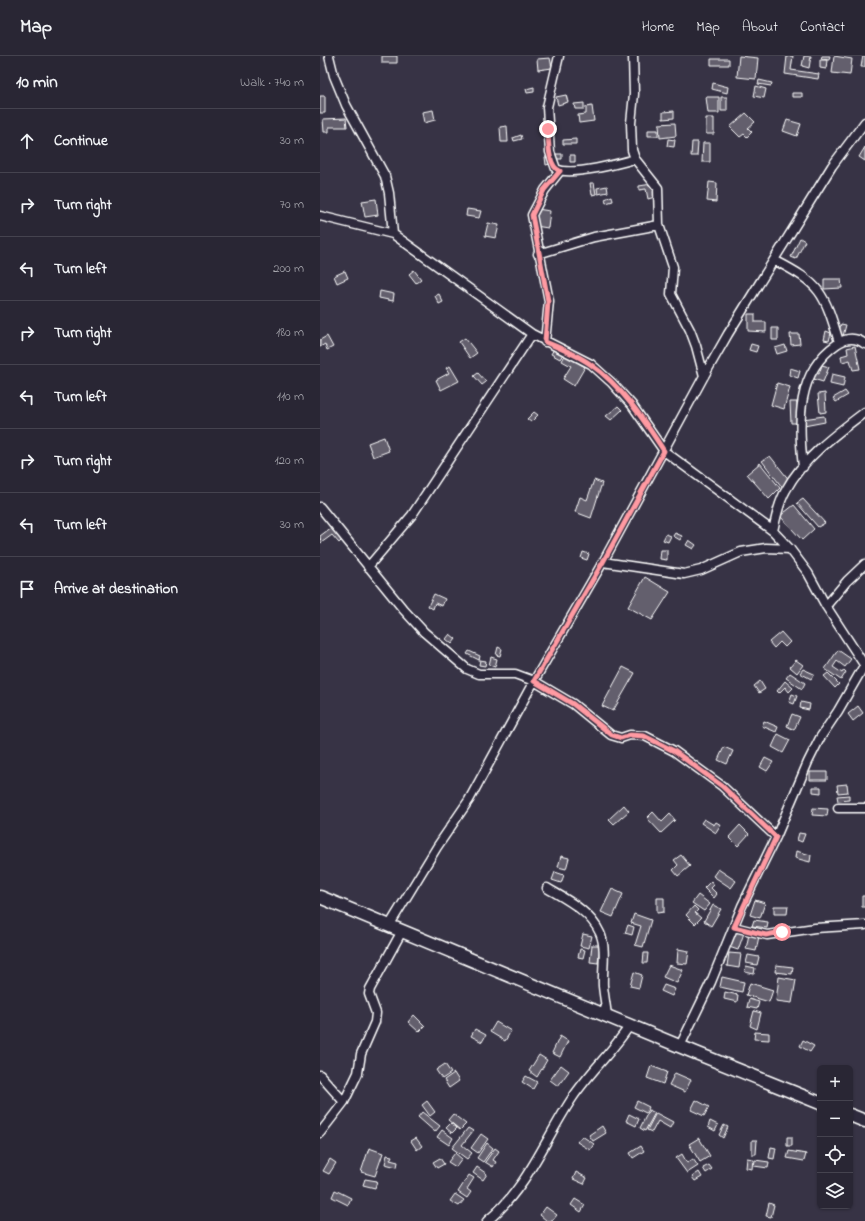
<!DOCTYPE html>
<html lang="en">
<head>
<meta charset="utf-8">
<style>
  :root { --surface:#292634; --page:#312e3c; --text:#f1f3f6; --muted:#a5a5ac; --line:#45434f }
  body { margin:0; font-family:"Indie Flower",sans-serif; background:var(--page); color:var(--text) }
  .controls { position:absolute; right:12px; bottom:12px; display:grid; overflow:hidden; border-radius:6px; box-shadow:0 1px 3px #0004 }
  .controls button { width:36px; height:36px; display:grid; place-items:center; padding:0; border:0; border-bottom:1px solid var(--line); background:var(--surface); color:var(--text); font:20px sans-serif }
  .stop { position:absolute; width:12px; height:12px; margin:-9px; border:3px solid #ff9aa2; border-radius:50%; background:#fff }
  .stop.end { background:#ff9aa2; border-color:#fff; box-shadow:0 1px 4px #0008 }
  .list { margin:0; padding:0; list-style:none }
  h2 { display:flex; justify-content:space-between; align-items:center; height:52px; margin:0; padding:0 16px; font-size:17px }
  h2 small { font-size:13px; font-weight:400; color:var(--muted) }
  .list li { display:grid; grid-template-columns:26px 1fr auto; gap:12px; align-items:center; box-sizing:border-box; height:64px; padding:0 16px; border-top:1px solid var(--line) }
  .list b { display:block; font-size:15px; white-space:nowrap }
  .list em { font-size:13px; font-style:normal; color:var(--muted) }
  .icon { flex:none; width:22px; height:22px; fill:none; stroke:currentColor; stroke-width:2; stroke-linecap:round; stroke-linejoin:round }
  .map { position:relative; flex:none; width:545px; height:1165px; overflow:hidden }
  header { display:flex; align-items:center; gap:24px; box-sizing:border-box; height:56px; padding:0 20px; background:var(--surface); border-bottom:1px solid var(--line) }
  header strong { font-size:19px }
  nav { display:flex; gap:22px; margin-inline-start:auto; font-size:14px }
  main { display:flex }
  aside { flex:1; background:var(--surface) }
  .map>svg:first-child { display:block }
</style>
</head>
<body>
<header>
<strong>Map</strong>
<nav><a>Home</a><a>Map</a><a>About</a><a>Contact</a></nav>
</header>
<main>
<aside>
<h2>10 min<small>Walk · 740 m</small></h2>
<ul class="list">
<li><svg class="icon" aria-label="ahead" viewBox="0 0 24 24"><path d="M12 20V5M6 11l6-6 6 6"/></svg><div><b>Continue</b></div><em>30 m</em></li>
<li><svg class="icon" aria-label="right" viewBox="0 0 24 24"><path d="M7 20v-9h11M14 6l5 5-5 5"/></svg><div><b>Turn right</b></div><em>70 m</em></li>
<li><svg class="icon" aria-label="left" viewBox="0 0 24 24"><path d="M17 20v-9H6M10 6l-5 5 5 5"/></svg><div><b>Turn left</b></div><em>200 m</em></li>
<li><svg class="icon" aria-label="right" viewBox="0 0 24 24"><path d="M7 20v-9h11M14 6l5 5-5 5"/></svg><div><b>Turn right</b></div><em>180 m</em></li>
<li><svg class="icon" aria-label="left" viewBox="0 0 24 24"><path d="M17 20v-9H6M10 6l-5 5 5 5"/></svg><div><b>Turn left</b></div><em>110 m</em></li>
<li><svg class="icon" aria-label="right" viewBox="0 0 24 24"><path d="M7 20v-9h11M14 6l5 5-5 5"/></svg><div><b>Turn right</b></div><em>120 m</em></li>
<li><svg class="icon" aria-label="left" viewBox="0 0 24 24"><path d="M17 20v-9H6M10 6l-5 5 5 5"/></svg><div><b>Turn left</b></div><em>30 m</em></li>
<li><svg class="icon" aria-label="arrive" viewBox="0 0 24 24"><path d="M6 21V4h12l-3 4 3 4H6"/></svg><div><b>Arrive at destination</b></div></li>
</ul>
</aside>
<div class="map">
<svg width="545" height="1165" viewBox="0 0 545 1165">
  <rect width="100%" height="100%" fill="#373345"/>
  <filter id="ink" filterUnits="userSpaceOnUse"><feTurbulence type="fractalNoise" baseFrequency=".025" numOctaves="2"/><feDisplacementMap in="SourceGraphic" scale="8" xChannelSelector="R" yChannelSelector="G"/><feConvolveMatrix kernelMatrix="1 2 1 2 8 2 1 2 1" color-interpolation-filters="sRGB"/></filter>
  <g filter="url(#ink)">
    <!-- building -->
    <path fill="#635f6d" stroke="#fff" d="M62,0H77V7H62Z
      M419,0L438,2L436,23L417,21Z
      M467,0H473L471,14L499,18L498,23L465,18Z
      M484,0H491L489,12L482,10Z
      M502,0H510L509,4L501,3Z
      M514,0L532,3L530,19L512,17Z
      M543,0L545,1V11H541Z
      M230,2L232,12L218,14L217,3Z
      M391,3H409V9H391Z
      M500,4H507L506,13L500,12Z
      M439,24L452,27L451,30L438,28Z
      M393,27L408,31L407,37L392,33Z
      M436,30L446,33L444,42L434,40Z
      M214,31V36L207,37L206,33Z
      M472,37H482V41H472Z
      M246,39L248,46L238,49L236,41Z
      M0,40H5V57H0Z
      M386,41H399V57H388Z
      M401,41H407V55H401Z
      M264,47V53H255L254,48Z
      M272,50L274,65L259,67L258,59L266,58V51Z
      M113,54L115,64L104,67L102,56Z
      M354,55V62L343,63V56Z
      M426,57L435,66L428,72L432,76L427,81L424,78L420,81L410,71Z
      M26,62L27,71H9V76H4L3,63Z
      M386,62H394V78H386Z
      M467,64L481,68L477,80L463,75Z
      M355,67L356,80L340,82L339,68Z
      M187,70L188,86H181L180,71Z
      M328,74H338V80H328Z
      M201,79L202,83L194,85L193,82Z
      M256,83V88H243V84Z
      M348,83L355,84L354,91L347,90Z
      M372,86H378L377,100H371Z
      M383,87H390V106H382Z
      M545,91V105L539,101Z
      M234,98H242V103H234Z
      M250,99H255V106H250Z
      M229,100L230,108L226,109L225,101Z
      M389,126L397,127L396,146L387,145Z
      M270,127H274L276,138L272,139Z
      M332,128L335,141L328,143L326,133L319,134V130Z
      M287,130L288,136L278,138L277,132Z
      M292,140L293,145L286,147L285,143Z
      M56,143L58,159L45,161L42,145Z
      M147,153L161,155L159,162L146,160Z
      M217,153L230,155L228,172L215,170Z
      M168,167L179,169L176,182L165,180Z
      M480,182L485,185L476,203L471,201Z
      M94,214L101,223L96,227L89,218Z
      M25,215L28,222L17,227L14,220Z
      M504,223H521L522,232L504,233Z
      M60,235L74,238L73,245L59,242Z
      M119,238L123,246L119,248L115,240Z
      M428,258H435V266H446V276L428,275Z
      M521,268L526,269L523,280L518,278Z
      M452,272H458V284H452Z
      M506,275L511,277L509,285L504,284Z
      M470,278H479L480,288L471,289Z
      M7,280L13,291L7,294L5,288L0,291V284Z
      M145,282L157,297L150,302L139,286Z
      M431,288L438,290L436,296L429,294Z
      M465,289L467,295L457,298L455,292Z
      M535,290L540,313L533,314L530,304L522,306L521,300L528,298L527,292Z
      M234,293L243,298L240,303L231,298Z
      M245,299L265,311L254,330L243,323L251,310L242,305Z
      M502,309L509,311L503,326L493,323L495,317L499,318Z
      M130,310L139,325L121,334L116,324L129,317L126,312Z
      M470,312L480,315L478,322L469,319Z
      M158,317L166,326L162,329L154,320Z
      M512,318L525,321L523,331L510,328Z
      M457,327L470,331L464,353L451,349Z
      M525,335L528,339L516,346L513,342Z
      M505,337L506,356L500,357L498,338Z
      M470,346H477V367H471Z
      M298,350L302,354L291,364L286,360Z
      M214,356L218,359L211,366L207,363Z
      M504,360L505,366L484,370L483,363Z
      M64,381L69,395L53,401L48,387Z
      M450,400L470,425L462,431L442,405Z
      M440,407L460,432L449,443L427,418Z
      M274,424L282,427L271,462L255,456L260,441L267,444Z
      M483,443L505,467L498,471L477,447Z
      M474,449L494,473L482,484L460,460Z
      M12,471L22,484L19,487L12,479L1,487L0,480Z
      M355,477L362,480L360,484L353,480Z
      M346,478L351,480L348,486L343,484Z
      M369,484L376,489L373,493L366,489Z
      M341,494H347V504L340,503Z
      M263,496L269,498L267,504L261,502Z
      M325,521L350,536L332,564L308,551Z
      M114,538L125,543L122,550L115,547L113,553L108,550Z
      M461,576L470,586L465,591L460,586L454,592L449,586Z
      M130,578L136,583L132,588L126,583Z
      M178,591L182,593L180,600L176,599Z
      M518,594L531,603L525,611L517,605L513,611L522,617L524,614L526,616L521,624L505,613Z
      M149,595L160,600L159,604L147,598Z
      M171,601L177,603L175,611L169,609Z
      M160,604L166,605L165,610L159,609Z
      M476,604L483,609L477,617L470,611Z
      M303,611L315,617L293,655L282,650Z
      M483,613L494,618L491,623L480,617Z
      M470,617L485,627L482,633L466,622Z
      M508,617L519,628L515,632L504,620Z
      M440,625L445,633L439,637L434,630Z
      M465,625L473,632L469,636L465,631L459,637L457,635Z
      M472,638L477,640L474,648L469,646Z
      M481,646L490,648L489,654L480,652Z
      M538,650L543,657L533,665L528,658Z
      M472,658L480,661L474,674L467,670Z
      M444,665L458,671L456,676L442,670Z
      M458,678L470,684L463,697L452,691Z
      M404,691L413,695L407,708L398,704Z
      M445,702L453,706L447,715L440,711Z
      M490,716H507V724H490Z
      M527,728L528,736L518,737L517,729Z
      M493,731H501V737L493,736Z
      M529,739V744L518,745L517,740Z
      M304,749L309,755L294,768L289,763Z
      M493,752L508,753L507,760L492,759Z
      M333,756L342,766L350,758L355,764L341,777L327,762Z
      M384,763L394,769L396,766L401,769L396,777L381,767Z
      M420,769L429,778L418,790L409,781Z
      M479,777L485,778L482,786L477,784Z
      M476,795L491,799L490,806L475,802Z
      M361,799L370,810L358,820L353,814L358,809L354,804Z
      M241,800L249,802L246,813L238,811Z
      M398,813L416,825L411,832L393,820Z
      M235,816L244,819L241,827L232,824Z
      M391,825L394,829L391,832L397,838L394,842L384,832Z
      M292,833L303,838L293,861L281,856Z
      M378,839L390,848L384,855L372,847Z
      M542,840H545V851H542Z
      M337,842H344V856L337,857Z
      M435,844L445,847L440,862L430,859Z
      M393,849L401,853L391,870L384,865Z
      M374,850L378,854L375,857L381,862L375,868L366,859Z
      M454,850H468L467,858H454Z
      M314,858L331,864L323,891L315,889L321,870L311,867Z
      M434,864L448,866L447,872L432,870Z
      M308,869L314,871L312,879L305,877Z
      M415,873L424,877L418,894L409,891Z
      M263,878L272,880L269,892L260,890Z
      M429,878L439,880L436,895L426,893Z
      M272,889H280L278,907L270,906Z
      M260,893L265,894L263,902L258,901Z
      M358,893L369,895L367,908L357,907Z
      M324,897H328L327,907H323Z
      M409,897L421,898L419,912L407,910Z
      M428,899L439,901L437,909L426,907Z
      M349,909L363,914L357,927L343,921Z
      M456,909L473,911L472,918L455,916Z
      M426,910L435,912L434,918L425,916Z
      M314,916L322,919L319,932L310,930Z
      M402,921L424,926L422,936L400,931Z
      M459,921L476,924L472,947L456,945Z
      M430,927L453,934L449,946L426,939Z
      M344,929L355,933L352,940L341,935Z
      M405,936L418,939L417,946L404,943Z
      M429,943L439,946L437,953L427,951Z
      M434,955L441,957L437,973L430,970Z
      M94,959L105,970L99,976L88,966Z
      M176,966L191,975L185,985L170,976Z
      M155,973L166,979L162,986L151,980Z
      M435,976L449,977V984L434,983Z
      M240,980L248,985L240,1001L232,997Z
      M483,984L494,990L490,996L480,990Z
      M219,999L227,1004L217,1021L209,1015Z
      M125,1008L131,1017L122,1023L116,1014Z
      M241,1009L249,1015L238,1030L230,1024Z
      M331,1010L347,1016L343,1028L327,1022Z
      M134,1017L139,1025L129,1032L124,1024Z
      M355,1017L371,1024L365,1036L349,1029Z
      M206,1020L217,1026L213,1033L202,1026Z
      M376,1044L389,1051L384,1060L371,1054Z
      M107,1045L115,1056L110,1060L102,1049Z
      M317,1045L329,1051L326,1057L314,1051Z
      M329,1054L335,1057L325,1075L320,1072Z
      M102,1056L120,1070L115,1076L98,1061Z
      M336,1057L353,1066L350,1072L338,1065L332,1076L327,1074Z
      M133,1058L146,1068L140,1074L128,1064Z
      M309,1058L319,1063L316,1070L306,1065Z
      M390,1065L398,1069L395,1075L388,1071Z
      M131,1067L137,1072L132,1077L126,1072Z
      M404,1069L408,1071L403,1082L399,1079Z
      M282,1070L286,1077L273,1085L269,1079Z
      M148,1072L153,1075L142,1089L152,1097L147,1103L132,1092Z
      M122,1074L133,1082L129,1089L117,1081Z
      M161,1078L168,1083L158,1097L151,1092Z
      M262,1080L274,1088L270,1094L257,1086Z
      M467,1081H472V1090H467Z
      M96,1082L102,1090L97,1094L91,1085Z
      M379,1082L390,1100L380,1106L369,1088Z
      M432,1084H437L436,1098H432Z
      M167,1087L173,1092L163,1106L157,1102Z
      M321,1090L324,1095L313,1102L310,1097Z
      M451,1091L456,1092L454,1103L449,1102Z
      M49,1092L63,1097L55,1120L41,1116Z
      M175,1092L179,1095L173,1104L176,1106L173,1111L165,1106Z
      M469,1095L486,1098L484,1105L467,1102Z
      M135,1097L142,1103L136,1111L128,1106Z
      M362,1098L367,1107L373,1103L378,1110L367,1117L356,1102Z
      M67,1099L72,1100L70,1104L78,1106L77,1111L65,1108Z
      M120,1102L124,1108L117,1112L113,1106Z
      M427,1102L433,1103L432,1113L426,1112Z
      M10,1103L16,1107L9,1118L3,1115Z
      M435,1104L449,1106L448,1112L434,1110Z
      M389,1109L392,1113L386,1117L383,1112Z
      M157,1111L167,1118L163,1124L153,1117Z
      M256,1116L267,1122L264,1128L253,1123Z
      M379,1116L382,1121L375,1125L372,1121Z
      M149,1119L154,1122L147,1133L151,1136L147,1142L138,1136Z
      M45,1123L57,1125L55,1132L43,1129Z
      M15,1134L31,1142L28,1149L12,1141Z
      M135,1138L144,1144L139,1150L130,1145Z
      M255,1143L265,1149L261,1156L251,1149Z
      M449,1147L454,1149L451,1161L446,1160Z
      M226,1151L237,1159L232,1165H227L220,1159Z"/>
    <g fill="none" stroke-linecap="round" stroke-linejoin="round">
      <!-- street casing -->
      <g stroke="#fff" stroke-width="11">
        <path id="street" d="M9,0L14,20L26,49L65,120L69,137L73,178
          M239,0L227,51L230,96L236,113C251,120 297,108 315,103
          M313,0L314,38L311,67L312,94L315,103L338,132L339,169L353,211L351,238L370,274L376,290L384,320
          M0,160L73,178L212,278L271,308L292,327L312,349L344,395L453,475L470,493L488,517L506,550L545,610
          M218,198L274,181L339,169
          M454,204C501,228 504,236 519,286
          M225,286L229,245L212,159L225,134L240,115
          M483,411C478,366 476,316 517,288C527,281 536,281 545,288
          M0,451L83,553L104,576L147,613L159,618H195L214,625L253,648L291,679L301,682L310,679L325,680L354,695L402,730L456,781
          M453,475C456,461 459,446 466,434C483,402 517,377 545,356
          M283,506L364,518L381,514L421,496L446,492L470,493
          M48,511L92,459L212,278
          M506,550L527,525L545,508
          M518,752H545
          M227,832C247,844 270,855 280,877C287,893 282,913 283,930C284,940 286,950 287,960
          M69,870L117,791L149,744L214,625L283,506L384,320L408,278L512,110L545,66
          M414,871L447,879L495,872L545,869
          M360,990L391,926L422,850L456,781L488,706L500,682L518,655L545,608
          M0,1019L24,1046
          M0,1077L24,1046L38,1017L41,998L55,966L56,957L49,938L50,933L82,875
          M167,1165C207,1133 225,1083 253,1041C270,1016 293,995 310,969"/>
      </g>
      <!-- secondary casing -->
      <g stroke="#fff" stroke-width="15">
        <path id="secondary" d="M0,841L376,997L500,1047
          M530,1059L545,1065"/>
      </g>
      <!-- street -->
      <use href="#street" stroke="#2f2a3d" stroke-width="8"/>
      <!-- secondary -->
      <use href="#secondary" stroke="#2f2a3d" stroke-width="12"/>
    </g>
  </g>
  <g fill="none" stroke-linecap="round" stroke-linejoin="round" filter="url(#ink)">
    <!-- route -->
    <path stroke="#ff9aa2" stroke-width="5" d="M228,73C229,85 227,110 240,115L224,134L212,159L228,245L225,286C240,292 256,298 270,308C301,329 324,364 344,395L283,506L214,625L253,648L292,679L301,682L310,679L324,680L354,695L402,730L456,781L414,871L446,879L462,876"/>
  </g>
</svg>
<div class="controls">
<button>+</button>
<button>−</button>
<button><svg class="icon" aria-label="locate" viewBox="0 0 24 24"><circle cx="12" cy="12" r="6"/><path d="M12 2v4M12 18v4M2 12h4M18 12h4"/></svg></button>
<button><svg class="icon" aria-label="layers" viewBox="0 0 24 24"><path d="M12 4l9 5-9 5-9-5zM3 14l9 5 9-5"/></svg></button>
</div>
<div class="stop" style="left:462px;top:876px"></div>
<div class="stop end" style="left:228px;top:73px"></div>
</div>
</main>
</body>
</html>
